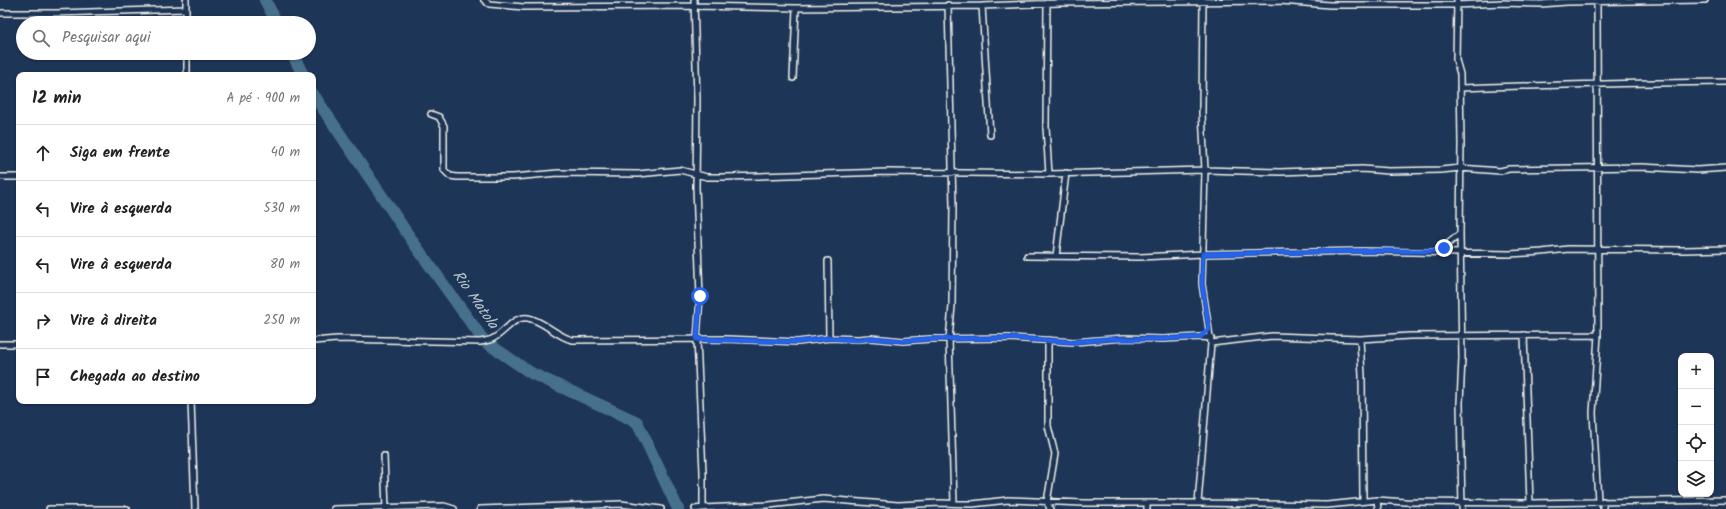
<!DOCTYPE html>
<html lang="pt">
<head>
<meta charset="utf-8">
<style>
  :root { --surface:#fff; --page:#f6f6f6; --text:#202124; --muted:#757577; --line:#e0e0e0 }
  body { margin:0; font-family:Kalam,sans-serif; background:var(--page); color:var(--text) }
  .controls { position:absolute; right:12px; bottom:12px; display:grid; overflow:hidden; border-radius:8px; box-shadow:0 1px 3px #0004 }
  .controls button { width:36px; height:36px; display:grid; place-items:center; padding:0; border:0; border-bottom:1px solid var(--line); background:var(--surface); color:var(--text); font:20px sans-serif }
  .stop { position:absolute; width:12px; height:12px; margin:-9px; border:3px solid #2563eb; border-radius:50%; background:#fff }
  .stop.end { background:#2563eb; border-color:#fff; box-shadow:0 1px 4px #0008 }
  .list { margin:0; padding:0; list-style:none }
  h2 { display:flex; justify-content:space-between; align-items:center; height:52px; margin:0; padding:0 16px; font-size:17px }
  h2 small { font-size:13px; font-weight:400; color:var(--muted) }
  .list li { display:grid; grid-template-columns:26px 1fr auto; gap:12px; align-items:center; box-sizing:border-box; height:56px; padding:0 16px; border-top:1px solid var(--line) }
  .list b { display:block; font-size:15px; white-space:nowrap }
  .list em { font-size:13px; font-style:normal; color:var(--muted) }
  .icon { flex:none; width:22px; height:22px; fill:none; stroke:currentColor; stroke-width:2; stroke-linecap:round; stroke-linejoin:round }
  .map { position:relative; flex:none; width:1726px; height:509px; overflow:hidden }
  .search { position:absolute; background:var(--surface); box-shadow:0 1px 3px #0004; left:16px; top:16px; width:300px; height:44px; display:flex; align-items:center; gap:10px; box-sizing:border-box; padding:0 14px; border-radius:22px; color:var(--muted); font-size:15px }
  .panel { position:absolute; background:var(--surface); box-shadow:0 1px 3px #0004; left:16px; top:72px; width:300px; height:332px; border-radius:8px }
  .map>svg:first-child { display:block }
</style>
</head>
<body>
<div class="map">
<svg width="1726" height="509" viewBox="0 0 1726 509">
  <rect width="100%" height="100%" fill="#1d3557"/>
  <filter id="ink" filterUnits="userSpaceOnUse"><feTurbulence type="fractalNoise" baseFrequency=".025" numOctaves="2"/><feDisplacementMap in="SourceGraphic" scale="8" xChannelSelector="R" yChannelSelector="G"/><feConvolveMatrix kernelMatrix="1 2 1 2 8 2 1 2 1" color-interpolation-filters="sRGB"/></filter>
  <g filter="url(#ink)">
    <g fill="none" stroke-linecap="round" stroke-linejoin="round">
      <!-- river -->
      <path stroke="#46708c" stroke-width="12" d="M265,0L277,23
        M292,53L303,75
        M313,94L413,242L484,341L531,373L637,422L678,509"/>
      <!-- street casing -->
      <g stroke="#f4f1e8" stroke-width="8">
        <path id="street" d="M186,0V23
          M484,0L489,4L524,7L694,6L796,8L982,6L1059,3L1280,1L1330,5H1456L1502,3L1541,4L1567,2L1705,0
          M694,0L697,99L696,187L700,297L697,339L703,472V508L769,505L823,499L898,505L940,503L972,504L1008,500L1083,503H1147V509
          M1457,0L1456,60L1460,74L1461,143L1460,234L1462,358L1460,403L1462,509
          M1047,3L1046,127L1049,174
          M948,5L953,206L952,306L949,339L954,503
          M982,6L990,135
          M0,13H57L186,9
          M187,53V75
          M793,78L796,8
          M1460,88C1549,85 1637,83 1726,82
          M431,114L439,117L444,126V170L450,176L457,177H513L558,173L638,174L680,170L707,177H726L888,172L1049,174L1205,170L1280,172L1362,169L1389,171L1441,170L1460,168L1500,171L1509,169L1642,167L1697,170L1726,168
          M0,177H19
          M1439,251L1460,234
          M1027,256L1140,257L1203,254L1364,251L1509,254L1542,252L1568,249L1685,250L1726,249
          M1056,256L1066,173
          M828,261L829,338
          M1524,335L1530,503
          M1360,339L1362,376L1363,501
          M1048,340V426L1055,454L1047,502L1050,509
          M313,341L337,339L480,342C484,341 488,341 492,339C504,334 514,315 528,318C544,321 556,336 572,340L726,339L798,342L830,338L858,339L871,338L903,341L930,339L1009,338L1074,342L1124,338L1163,339L1200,337L1211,338
          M1211,343L1272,336L1360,339L1410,336L1598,335L1597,2
          M0,344H19
          M191,401L195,509
          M384,456L386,509
          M1377,500L1378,509
          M1598,501L1593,413L1598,335
          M1603,501V509
          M1147,503H1198L1211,343L1202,284L1205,170L1202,113L1203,0
          M1198,503L1327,505L1377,500L1405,502L1530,503L1726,500
          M49,509H127
          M334,509L444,506L454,509
          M480,509L621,504L661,509
          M695,509L703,508"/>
      </g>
      <!-- street -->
      <use href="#street" stroke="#1d3557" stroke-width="5"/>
    </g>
  </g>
  <g fill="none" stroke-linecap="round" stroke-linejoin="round" filter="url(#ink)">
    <!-- route -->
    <path stroke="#2563eb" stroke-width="5" d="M700,296L697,339L798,342L829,338L858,340L871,338L903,341L930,339L1009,338L1074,342L1107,339H1163L1200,337L1209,329L1202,284L1203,254L1364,251H1438L1444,248"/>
  </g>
  <g text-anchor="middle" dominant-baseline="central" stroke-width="4" stroke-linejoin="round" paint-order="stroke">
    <!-- water labels -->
    <g font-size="15" font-style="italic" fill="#b7c4c8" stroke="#1d3557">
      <text transform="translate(475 300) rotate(55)">Rio Matola</text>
    </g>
  </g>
</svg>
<div class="controls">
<button>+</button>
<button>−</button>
<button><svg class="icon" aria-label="locate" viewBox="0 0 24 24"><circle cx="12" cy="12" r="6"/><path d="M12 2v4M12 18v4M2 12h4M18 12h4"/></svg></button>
<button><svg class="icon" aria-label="layers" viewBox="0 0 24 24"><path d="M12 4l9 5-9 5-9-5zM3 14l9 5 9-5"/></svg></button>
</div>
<div class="stop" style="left:700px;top:296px"></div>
<div class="stop end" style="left:1444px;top:248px"></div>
<div class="search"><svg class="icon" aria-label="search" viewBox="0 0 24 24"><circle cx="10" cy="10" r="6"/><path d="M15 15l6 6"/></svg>Pesquisar aqui</div>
<section class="panel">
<h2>12 min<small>A pé · 900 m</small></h2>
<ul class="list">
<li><svg class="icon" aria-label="ahead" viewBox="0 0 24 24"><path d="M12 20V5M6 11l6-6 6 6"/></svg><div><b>Siga em frente</b></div><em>40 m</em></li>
<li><svg class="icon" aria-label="left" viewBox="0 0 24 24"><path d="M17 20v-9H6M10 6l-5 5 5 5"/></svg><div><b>Vire à esquerda</b></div><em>530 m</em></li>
<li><svg class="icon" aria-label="left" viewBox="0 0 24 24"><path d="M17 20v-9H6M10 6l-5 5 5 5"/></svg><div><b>Vire à esquerda</b></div><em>80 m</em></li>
<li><svg class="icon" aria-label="right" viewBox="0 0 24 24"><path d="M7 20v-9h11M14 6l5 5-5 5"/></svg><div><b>Vire à direita</b></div><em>250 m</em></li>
<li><svg class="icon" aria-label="arrive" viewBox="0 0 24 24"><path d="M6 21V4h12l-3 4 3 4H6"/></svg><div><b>Chegada ao destino</b></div></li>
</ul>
</section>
</div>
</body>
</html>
